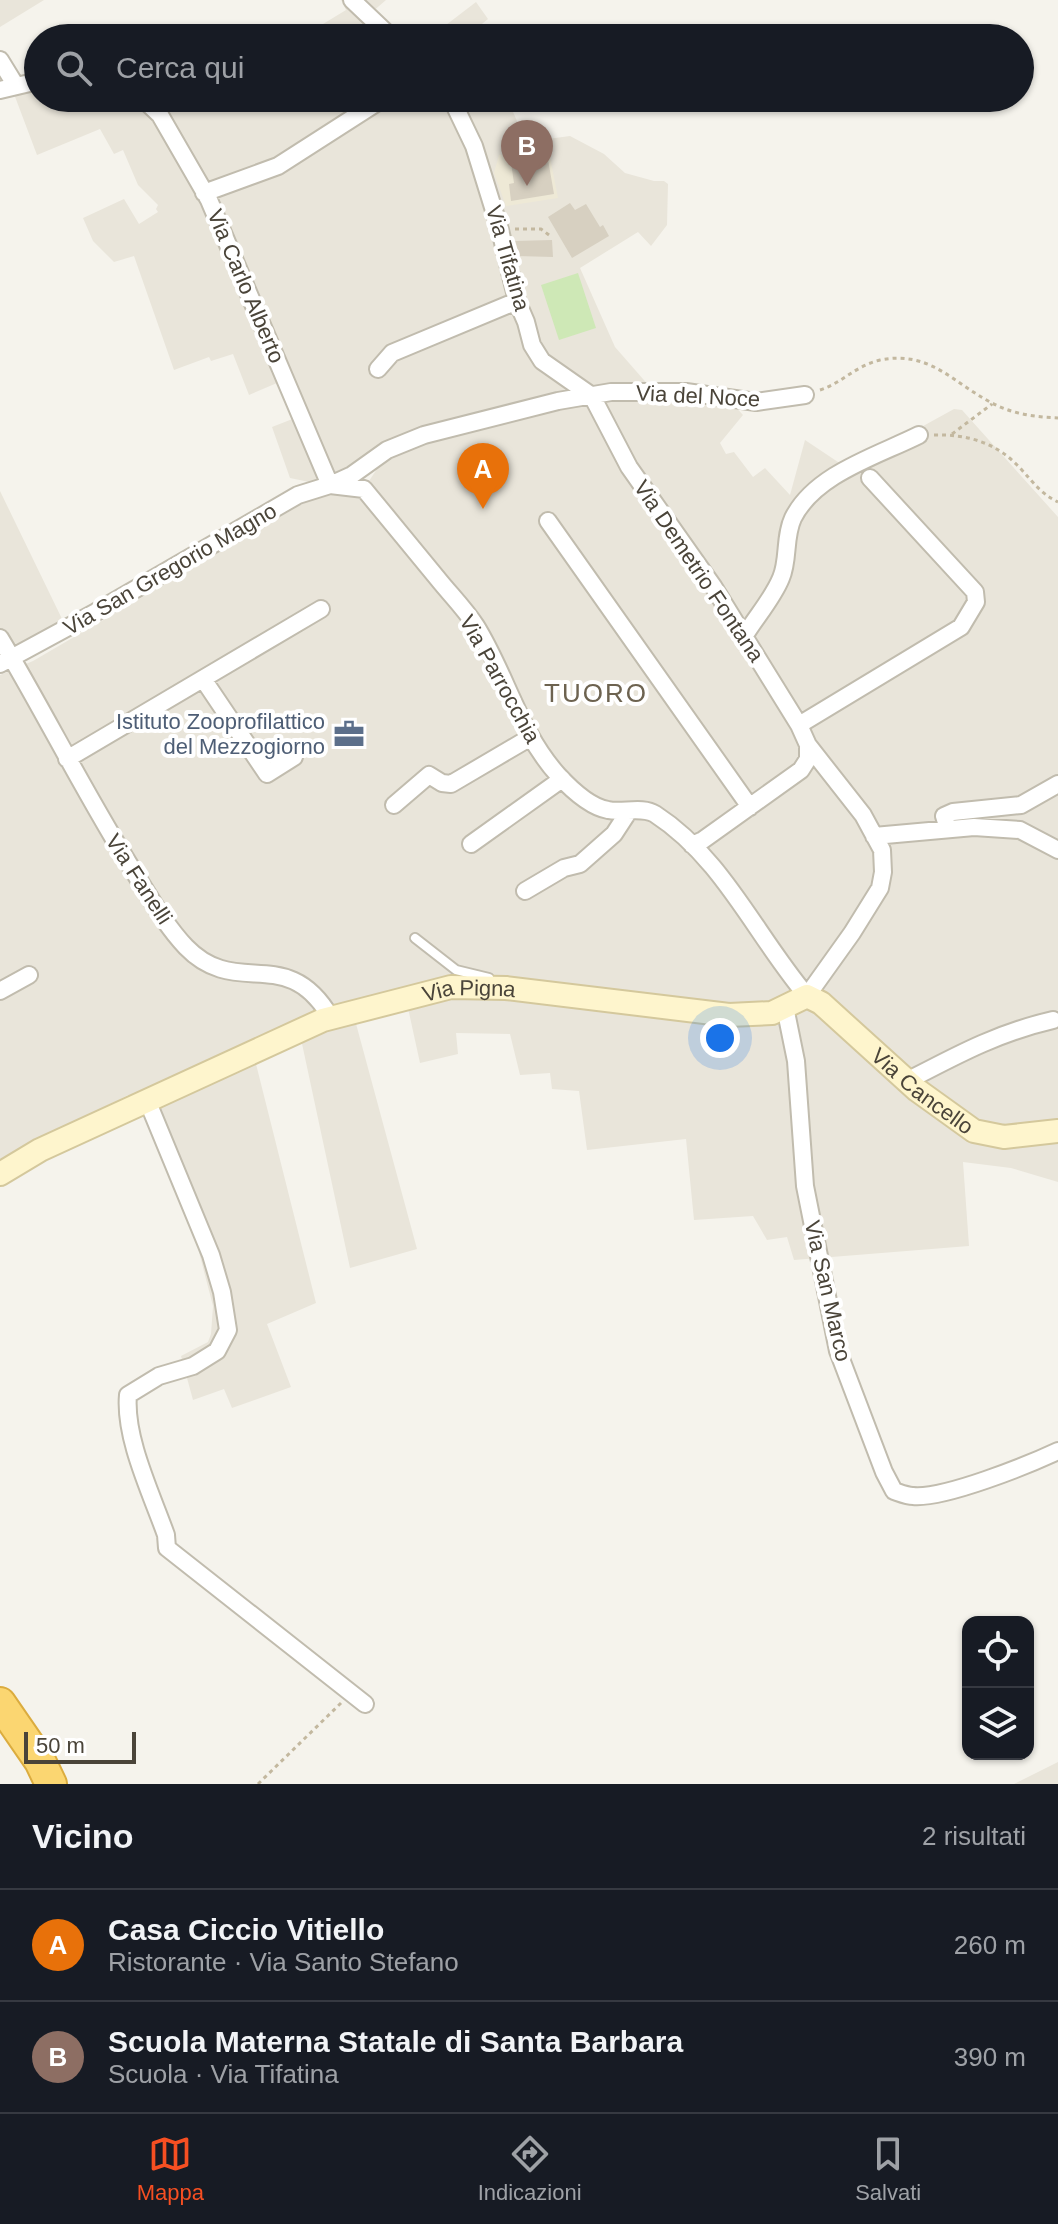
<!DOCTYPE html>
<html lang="it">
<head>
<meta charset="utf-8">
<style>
  :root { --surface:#171b24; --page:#242831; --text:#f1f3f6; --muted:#9ea1a6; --line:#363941; --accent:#f64f22 }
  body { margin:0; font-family:Helvetica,sans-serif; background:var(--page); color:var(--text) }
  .controls { position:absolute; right:24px; bottom:24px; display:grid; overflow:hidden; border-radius:16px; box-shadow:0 2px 6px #0004 }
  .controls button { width:72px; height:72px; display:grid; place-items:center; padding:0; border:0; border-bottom:2px solid var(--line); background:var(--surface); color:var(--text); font:40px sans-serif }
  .scale { position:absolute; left:24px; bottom:20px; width:112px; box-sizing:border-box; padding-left:8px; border:4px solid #4a4439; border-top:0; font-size:22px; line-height:28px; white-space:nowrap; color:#4a4439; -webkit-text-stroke:6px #fff; paint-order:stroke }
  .you { position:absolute; left:720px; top:1038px; width:28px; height:28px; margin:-20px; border:6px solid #fff; border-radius:50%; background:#1a73e8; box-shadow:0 0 0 12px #1a73e833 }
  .badge { display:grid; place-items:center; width:52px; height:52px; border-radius:50%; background:var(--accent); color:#fff; font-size:26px; font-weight:700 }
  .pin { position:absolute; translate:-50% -66px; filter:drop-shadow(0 2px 4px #0008) }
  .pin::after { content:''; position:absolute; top:42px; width:28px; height:24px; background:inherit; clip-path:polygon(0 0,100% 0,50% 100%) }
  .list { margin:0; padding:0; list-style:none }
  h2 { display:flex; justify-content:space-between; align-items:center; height:104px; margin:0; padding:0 32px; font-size:34px }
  h2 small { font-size:26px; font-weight:400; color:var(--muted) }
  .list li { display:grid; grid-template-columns:52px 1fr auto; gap:24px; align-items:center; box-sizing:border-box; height:112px; padding:0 32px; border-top:2px solid var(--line) }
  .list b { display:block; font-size:30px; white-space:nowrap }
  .list p { margin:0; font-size:26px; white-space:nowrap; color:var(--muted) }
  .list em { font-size:26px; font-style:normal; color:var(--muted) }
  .icon { flex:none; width:44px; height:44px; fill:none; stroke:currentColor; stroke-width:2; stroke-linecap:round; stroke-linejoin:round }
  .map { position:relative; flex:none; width:1058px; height:1784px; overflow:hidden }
  .search { position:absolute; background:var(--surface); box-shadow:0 2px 6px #0004; left:24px; right:24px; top:24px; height:88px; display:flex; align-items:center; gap:20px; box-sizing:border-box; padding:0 28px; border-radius:44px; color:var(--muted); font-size:30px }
  .sheet { height:328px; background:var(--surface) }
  nav { display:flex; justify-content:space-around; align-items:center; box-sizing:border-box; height:112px; border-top:2px solid var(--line); background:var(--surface); font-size:22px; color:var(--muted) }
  nav a { display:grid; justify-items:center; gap:4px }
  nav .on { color:var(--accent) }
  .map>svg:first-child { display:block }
</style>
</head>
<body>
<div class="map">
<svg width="1058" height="1784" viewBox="0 0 1058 1784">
  <rect width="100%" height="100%" fill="#f5f3ec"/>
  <!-- residential -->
  <path fill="#e9e5da" d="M0,0H44L0,27Z
    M341,0H386L371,13L397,38H329L323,24L346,10Z
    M476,2L488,19L465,38H429Z
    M38,74V98H507L526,142L570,136L604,154L625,173L654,181H664L668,184L667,225L651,246L638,232L580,268L615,347L650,387L566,397L336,475H325L314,483L290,478L272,427L295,418L277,383L249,395L233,354L211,361L209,357L174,370L134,256L114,262L93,241L83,218L124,199L139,224L158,212L156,209L158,205L138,185L123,150L114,154L100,129L37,155L14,94Z
    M722,392L743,415L720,443L726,454L734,452L753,477L765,468L790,495L805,440L847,468L954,409L962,410L1058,517V1182L1011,1168L963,1162L969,1246L794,1260L787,1237L767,1240L753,1216L694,1220L686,1139L587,1150L579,1091L552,1089L550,1073L520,1075L510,1034L456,1033L458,1054L420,1063L408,1008L355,1020L417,1249L350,1268L301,1039L255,1060L316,1303L267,1324L291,1387L232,1408L224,1389L193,1400L181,1356L208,1342L211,1334L213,1306L187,1206L153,1125L142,1111L128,1095L0,1159V675L33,661L314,497L342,492L361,493L387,454L429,438L597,399Z
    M0,491L64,623L0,656Z
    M1058,1762V1784H1014Z"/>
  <!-- education -->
  <path fill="#eee9d6" d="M548,147L558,198L506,206L494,173L499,155Z"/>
  <!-- green -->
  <path fill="#cee8b6" d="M578,273L596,328L559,340L541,285Z"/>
  <!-- building -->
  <path fill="#d7d0c1" d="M546,148L554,194L511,201L509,184L514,183L510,156Z
    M570,203L575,210L586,204L600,227L603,225L609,236L572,258L548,217Z
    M552,240L553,257L517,256L514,241Z"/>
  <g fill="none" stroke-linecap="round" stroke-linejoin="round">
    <!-- lane casing -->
    <g stroke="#c1bcae" stroke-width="12">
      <path id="lane" d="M415,938L456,970L489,978"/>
    </g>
    <!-- street casing -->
    <g stroke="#c1bcae" stroke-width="20">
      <path id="street" d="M352,0L392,38
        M0,60L16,86
        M0,90L38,81
        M142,98L160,115L209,200L330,485
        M451,98L474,146L500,230L517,301L526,322L532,345L542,361L592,396
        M204,193L278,166L384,98
        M378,369L392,353L517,301
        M330,485L364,489C389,519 413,549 438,579C450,594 465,609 476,626C506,674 519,732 558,775C570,788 590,807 608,810C622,813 643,806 655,814C723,858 756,936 807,996L852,933L880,888L883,872L882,850L863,815L808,745L799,725L713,586L629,467L592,396
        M548,521L750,807
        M745,635C756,617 773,598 781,578C789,560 784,537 793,518C815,474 877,456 919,435
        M0,638C46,715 86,796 134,872C150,897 165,925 186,947C237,1000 287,942 331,1018
        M0,664L96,612L298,495L330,485L352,475L387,450L424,435L558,401L611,392H686L756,402L805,395
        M203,679L267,774L294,757
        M799,725L961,627L976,602L975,592L870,478
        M67,759L321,609
        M394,805L429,775L442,783L451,784L531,737
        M948,829L944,816L953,812L1021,805L1058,784
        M874,836L974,827L1020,830L1058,850
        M471,844L562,779
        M692,845L703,840L801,770L808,759V745
        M525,891L564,868L580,864L614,834L629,811
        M0,991L29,975
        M785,1007L796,1061L805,1186L838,1351L884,1472L894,1491C900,1493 907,1496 913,1496C944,1499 1028,1465 1058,1451
        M907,1081C957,1055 997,1033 1053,1020
        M147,1100L211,1255L222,1292L228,1330L217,1351L193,1366L159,1376L128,1395C124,1438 152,1495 166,1535L167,1548L365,1704"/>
    </g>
    <!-- secondary casing -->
    <g stroke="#d4c89c" stroke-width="26">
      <g id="secondary">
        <path id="s1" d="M0,1174L40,1150L323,1020L451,987L506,988L729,1015L772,1013L807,996L821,1003L917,1090L974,1131L1004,1137L1058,1131"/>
      </g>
    </g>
    <!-- highway casing -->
    <g stroke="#dbac3f" stroke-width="34">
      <path id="highway" d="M0,1703L40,1761L51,1784"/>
    </g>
    <!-- path -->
    <path stroke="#c3b89f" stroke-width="3" stroke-dasharray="4 4" stroke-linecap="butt" d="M515,229H541L549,235
      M820,390C842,383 855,366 880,360C930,350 953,383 992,403C1012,414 1036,417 1058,418
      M952,434L992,404
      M934,435C968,434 997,443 1020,468C1033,482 1041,494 1058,502
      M258,1784L341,1703"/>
    <!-- lane -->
    <use href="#lane" stroke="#fff" stroke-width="8"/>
    <!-- street -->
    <use href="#street" stroke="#fff" stroke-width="16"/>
    <!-- secondary -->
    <use href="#secondary" stroke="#fef5cd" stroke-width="22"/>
    <!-- highway -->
    <use href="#highway" stroke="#fbd671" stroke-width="30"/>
  </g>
  <!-- icons -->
  <defs>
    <g id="office-bare" transform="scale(2.4)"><path d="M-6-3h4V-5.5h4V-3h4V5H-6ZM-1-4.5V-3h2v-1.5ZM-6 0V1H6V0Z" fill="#5c6f8a" stroke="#fff" stroke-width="2.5" paint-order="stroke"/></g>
  </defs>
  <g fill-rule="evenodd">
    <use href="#office-bare" x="349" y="734"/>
  </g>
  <g text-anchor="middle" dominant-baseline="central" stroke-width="8" stroke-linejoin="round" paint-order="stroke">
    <!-- street labels -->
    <g font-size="22" fill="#4a4439" stroke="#fff">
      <text transform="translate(508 258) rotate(74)">Via Tifatina</text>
      <text transform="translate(246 286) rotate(67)">Via Carlo Alberto</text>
      <text transform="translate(698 396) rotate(3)">Via del Noce</text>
      <text transform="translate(170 569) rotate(-30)">Via San Gregorio Magno</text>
      <text transform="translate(699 571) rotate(56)">Via Demetrio Fontana</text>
      <text transform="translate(500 679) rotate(61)">Via Parrocchia</text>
      <text transform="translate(139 879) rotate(57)">Via Fanelli</text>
      <text stroke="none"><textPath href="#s1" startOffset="508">Via Pigna</textPath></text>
      <text stroke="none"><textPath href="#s1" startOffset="1002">Via Cancello</textPath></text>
      <text transform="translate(828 1291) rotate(77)">Via San Marco</text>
    </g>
    <!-- service labels -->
    <g font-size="22" fill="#4e5e75" stroke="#fff" text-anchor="end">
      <text x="325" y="721">Istituto Zooprofilattico<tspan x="325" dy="25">del Mezzogiorno</tspan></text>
    </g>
    <!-- quarter labels -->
    <g font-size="26" letter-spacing="2" fill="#6d6350" stroke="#fff">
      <text x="596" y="693">TUORO</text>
    </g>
  </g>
</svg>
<div class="controls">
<button><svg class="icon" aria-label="locate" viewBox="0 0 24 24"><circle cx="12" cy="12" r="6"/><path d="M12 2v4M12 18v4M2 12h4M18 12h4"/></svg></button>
<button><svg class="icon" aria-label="layers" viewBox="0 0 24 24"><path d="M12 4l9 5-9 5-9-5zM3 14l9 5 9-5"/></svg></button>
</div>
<div class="scale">50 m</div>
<div class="you"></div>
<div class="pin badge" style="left:483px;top:509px;background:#e8710a">A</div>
<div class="pin badge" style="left:527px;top:186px;background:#8d6e63">B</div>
<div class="search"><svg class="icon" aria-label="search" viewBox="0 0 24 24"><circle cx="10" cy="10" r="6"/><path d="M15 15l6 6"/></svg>Cerca qui</div>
</div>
<section class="sheet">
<h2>Vicino<small>2 risultati</small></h2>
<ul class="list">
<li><span class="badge" style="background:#e8710a">A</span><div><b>Casa Ciccio Vitiello</b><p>Ristorante · Via Santo Stefano</p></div><em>260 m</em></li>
<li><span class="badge" style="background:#8d6e63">B</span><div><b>Scuola Materna Statale di Santa Barbara</b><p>Scuola · Via Tifatina</p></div><em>390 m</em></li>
</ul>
</section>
<nav>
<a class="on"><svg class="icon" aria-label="map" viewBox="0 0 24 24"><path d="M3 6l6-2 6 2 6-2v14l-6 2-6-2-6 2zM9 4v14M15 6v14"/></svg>Mappa</a>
<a><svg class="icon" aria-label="directions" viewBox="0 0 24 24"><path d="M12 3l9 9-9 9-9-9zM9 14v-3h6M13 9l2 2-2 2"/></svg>Indicazioni</a>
<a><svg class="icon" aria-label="saved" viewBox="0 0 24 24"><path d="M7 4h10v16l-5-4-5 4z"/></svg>Salvati</a>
</nav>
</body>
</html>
